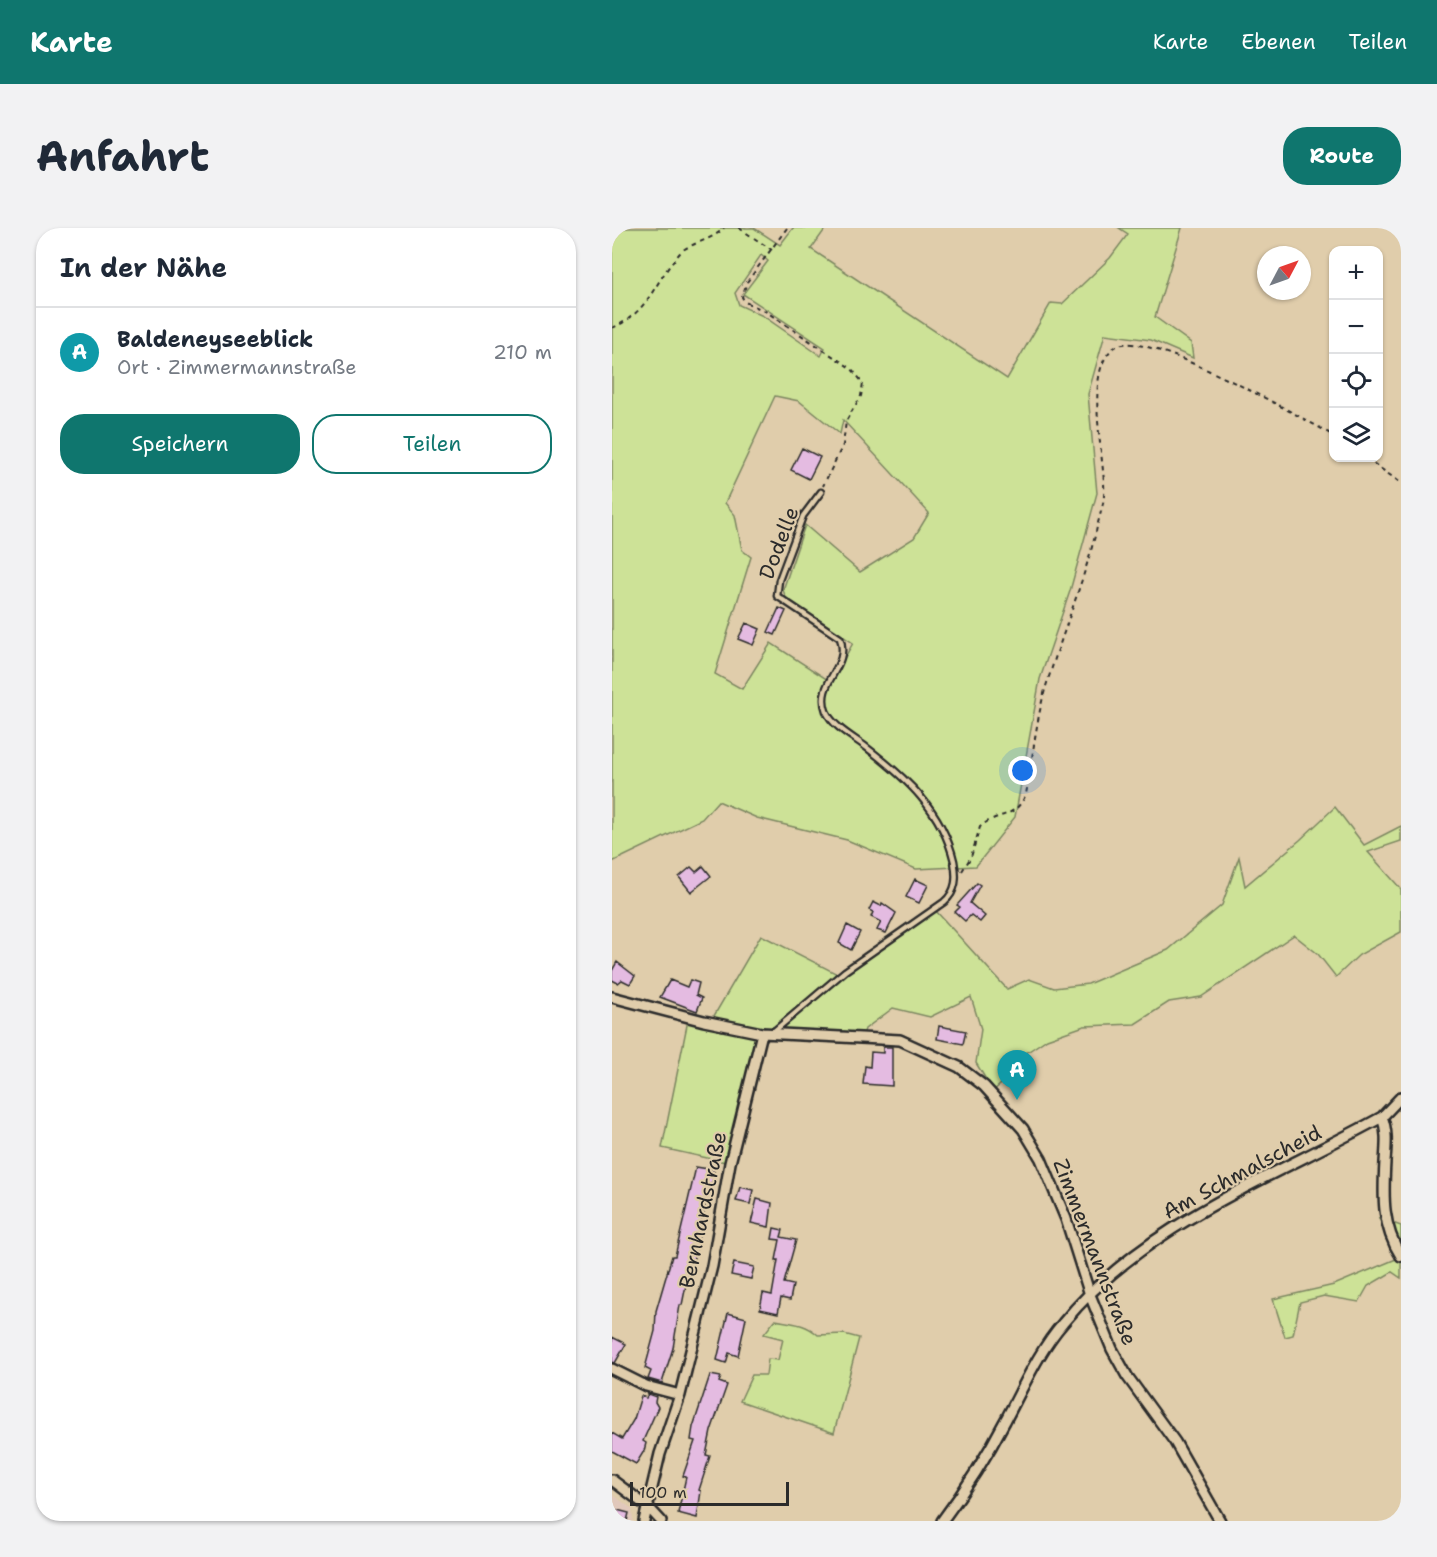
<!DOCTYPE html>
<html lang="de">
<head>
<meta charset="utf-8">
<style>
  :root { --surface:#fff; --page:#f2f2f3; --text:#1f2937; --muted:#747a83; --line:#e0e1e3; --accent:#0f766e }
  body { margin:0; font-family:"Shantell Sans",sans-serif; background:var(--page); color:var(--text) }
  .controls { position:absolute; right:18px; top:18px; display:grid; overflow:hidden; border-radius:12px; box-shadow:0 2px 4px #0004 }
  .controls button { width:54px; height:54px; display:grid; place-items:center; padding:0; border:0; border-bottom:2px solid var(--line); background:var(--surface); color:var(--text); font:30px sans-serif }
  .compass { position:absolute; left:645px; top:18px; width:54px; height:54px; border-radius:50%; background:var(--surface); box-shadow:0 2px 4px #0004; rotate:49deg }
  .scale { position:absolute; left:18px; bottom:15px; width:159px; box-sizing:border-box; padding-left:6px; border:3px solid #2b2b2b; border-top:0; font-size:16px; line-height:21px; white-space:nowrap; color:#2b2b2b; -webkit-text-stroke:4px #e0cdab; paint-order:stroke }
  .you { position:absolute; left:411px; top:543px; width:21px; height:21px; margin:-15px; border:4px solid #fff; border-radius:50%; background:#1a73e8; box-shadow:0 0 0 9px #1a73e833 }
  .badge { display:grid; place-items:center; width:39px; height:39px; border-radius:50%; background:var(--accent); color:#fff; font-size:20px; font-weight:700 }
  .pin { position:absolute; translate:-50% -50px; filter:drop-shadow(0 2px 3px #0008) }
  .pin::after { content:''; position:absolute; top:32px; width:21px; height:18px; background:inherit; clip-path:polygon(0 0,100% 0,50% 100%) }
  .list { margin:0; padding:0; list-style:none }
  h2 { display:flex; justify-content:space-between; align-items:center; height:78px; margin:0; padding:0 24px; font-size:26px }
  h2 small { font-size:20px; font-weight:400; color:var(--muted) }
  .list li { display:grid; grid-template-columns:39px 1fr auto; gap:18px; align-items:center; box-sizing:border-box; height:90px; padding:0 24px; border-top:2px solid var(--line) }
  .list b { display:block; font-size:22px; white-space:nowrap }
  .list p { margin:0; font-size:20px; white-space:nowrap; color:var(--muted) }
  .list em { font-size:20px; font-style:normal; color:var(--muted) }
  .actions { display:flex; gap:12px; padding:18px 24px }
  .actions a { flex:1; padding:14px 0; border:2px solid var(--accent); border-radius:24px; text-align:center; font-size:21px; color:var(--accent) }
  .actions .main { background:var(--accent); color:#fff }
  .icon { flex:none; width:33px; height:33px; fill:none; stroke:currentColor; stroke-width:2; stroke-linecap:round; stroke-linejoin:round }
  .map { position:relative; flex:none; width:789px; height:1293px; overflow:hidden; border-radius:24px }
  header { display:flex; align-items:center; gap:36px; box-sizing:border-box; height:84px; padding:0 30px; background:var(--accent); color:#fff }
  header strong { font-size:28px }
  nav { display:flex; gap:33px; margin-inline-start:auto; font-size:21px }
  .intro { display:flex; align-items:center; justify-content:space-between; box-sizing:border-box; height:144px; padding:0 36px }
  h1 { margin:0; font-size:42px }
  .button { padding:15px 27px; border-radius:24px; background:var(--accent); color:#fff; font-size:21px; font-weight:700 }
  main { display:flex; gap:36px; padding:0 36px }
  aside { flex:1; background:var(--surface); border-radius:24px; box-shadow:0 2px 4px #0004 }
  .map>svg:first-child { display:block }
</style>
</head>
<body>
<header>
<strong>Karte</strong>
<nav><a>Karte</a><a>Ebenen</a><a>Teilen</a></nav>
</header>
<div class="intro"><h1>Anfahrt</h1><a class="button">Route</a></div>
<main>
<aside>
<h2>In der Nähe<small></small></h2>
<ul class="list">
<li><span class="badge" style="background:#0f9aa8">A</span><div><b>Baldeneyseeblick</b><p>Ort · Zimmermannstraße</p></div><em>210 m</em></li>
</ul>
<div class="actions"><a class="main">Speichern</a><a>Teilen</a></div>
</aside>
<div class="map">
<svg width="789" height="1293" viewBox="0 0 789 1293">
  <rect width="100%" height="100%" fill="#e0cdab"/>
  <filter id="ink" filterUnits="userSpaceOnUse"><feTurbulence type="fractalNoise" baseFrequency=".0167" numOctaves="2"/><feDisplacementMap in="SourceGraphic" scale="12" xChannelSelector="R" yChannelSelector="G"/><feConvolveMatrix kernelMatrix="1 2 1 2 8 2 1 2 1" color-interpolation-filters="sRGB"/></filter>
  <g filter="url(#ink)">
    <!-- built -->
    <path fill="#e1c8bb" d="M0,1266L20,1281L21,1293H0Z"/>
    <!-- green -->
    <path fill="#cde297" stroke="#7c8661" stroke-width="1.5" fill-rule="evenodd" d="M0,0H142L168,17L181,0H214L199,21L395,151L439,75L450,76L498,30L516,6L507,0H570L543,89L579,115L581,130L539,112L493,106L476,166L485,265L458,363L428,451L403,589L364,638L304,641L235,612L145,590L106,573L90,591L0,634ZM149,27L156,33L131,66L213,120L209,128L151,88L127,77L123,65ZM163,168L187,173L228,206L231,192L317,285L302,310L248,344L193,297L171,362L174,370L241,415L219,454L159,415L130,461L103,446L139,329L130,322L123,287L113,275Z
      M723,579L752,617L789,598V613L756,624L789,661V704L747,727L724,749L706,726L682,707L589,769L557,774L523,796L472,798L435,811L414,825L392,845L389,856L381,863L364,835L369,801L359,769L318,789L281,780L253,801L251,807L159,803L99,793L149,707L229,748L323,682L395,761L417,751L442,760L476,756L556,722L610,677L627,629L633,658L688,612Z
      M76,792L148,807L118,935L50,920Z
      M767,990L789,998V1050L780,1044L756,1058L747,1074L712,1068L688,1074L681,1107L673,1109L661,1071L722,1057L784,1031Z
      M163,1092C179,1095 193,1095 206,1107L232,1106L247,1110L222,1205L128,1173L140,1147H154L156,1131L166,1132L171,1111L152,1106Z"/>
    <!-- building -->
    <path fill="#e4bbe1" stroke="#2b2b2b" stroke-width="1.5" d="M190,220L208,229L197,251L179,242Z
      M167,380L174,383L163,407L156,404Z
      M134,395L148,401L141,417L126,411Z
      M91,638L99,648L79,664L67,649L79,639L84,644Z
      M303,651L316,657L307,675L294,669Z
      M365,655L368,657L358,675L373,688L368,694L359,687L353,693L343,684L348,679L345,677Z
      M261,674L269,678L270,675L284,685L274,705L265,702L269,694L259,689L261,684L257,682Z
      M235,697L248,704L239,722L227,715Z
      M5,734L23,748L18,756L10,752L6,755L0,752V743Z
      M58,752L75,759L78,752L87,755L84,767L90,770L85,783L48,769Z
      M327,798L354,803L351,816L325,811Z
      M271,819H280V858L251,856L253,838L258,839L259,824L271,825Z
      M84,939L102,942V950L97,961L78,1047H76L70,1077H68L61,1120L50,1155L36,1151L39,1143L33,1140L43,1103L44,1083L60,1028H63Z
      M128,959L141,962L138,976L124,973Z
      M145,971L160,975L157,999L139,995Z
      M162,1000L171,1002L169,1009L184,1012L172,1055L181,1057L178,1072L169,1070L166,1085L148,1081L151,1065L160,1067L166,1032H164L168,1012L160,1011Z
      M122,1035L142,1039L139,1051L119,1047Z
      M116,1085L134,1090L126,1128L117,1125L114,1135L105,1132Z
      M0,1109L14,1116L3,1135L0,1134Z
      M98,1147L109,1149L107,1154L115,1157L99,1203L94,1227L98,1228L87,1262L89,1263L85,1290L66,1285L74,1249L71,1248L83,1213L79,1212L81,1199Z
      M36,1166L44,1169L43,1174L46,1179L31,1213L34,1215L32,1223L24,1236L0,1223V1205L10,1211L22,1191L29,1168L34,1170Z
      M5,1282L17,1285L15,1293H2Z"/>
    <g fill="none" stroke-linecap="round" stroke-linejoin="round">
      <!-- lane casing -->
      <g stroke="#2b2b2b" stroke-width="9">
        <path id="lane" d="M161,804L233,743L332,674C345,663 345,649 342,633C330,582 294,550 254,519C241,509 221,499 214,483C203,453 239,440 228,410L165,368L167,352L191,288L209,264"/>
      </g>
      <!-- street casing -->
      <g stroke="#2b2b2b" stroke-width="14">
        <path id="street" d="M0,769L92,793L150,805L288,812L347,839L372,858L411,901L429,931L454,991L478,1067L500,1121L515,1148L563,1214L608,1293
          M770,889C776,904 774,918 773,934C771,969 770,998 789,1028
          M0,1141L34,1158L68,1167
          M0,1252L36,1279L49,1293
          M32,1293L48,1226L68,1167L100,1038L118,935L150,805
          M330,1293C354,1261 375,1228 393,1193C411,1160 426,1124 451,1095C533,995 660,950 770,889L789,869"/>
      </g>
      <!-- path -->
      <path stroke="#2b2b2b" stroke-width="2" stroke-dasharray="4.5 4.5" stroke-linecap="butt" d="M127,0L160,22
        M175,0L135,54L130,69L133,74L153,83L240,141L251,155L249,168L234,193L231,217L211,258
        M0,100C33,86 39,63 59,36C63,32 67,25 71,22C85,13 100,12 112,0
        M754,230L789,255
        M350,643L359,629L368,599C386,583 403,592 414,566C421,530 424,490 435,455C451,404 471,355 484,304C486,292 491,280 492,268C495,235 467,134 507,117C537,104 690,189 722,208"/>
      <!-- lane -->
      <use href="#lane" stroke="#e0cdab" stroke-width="4.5"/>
      <!-- street -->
      <use href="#street" stroke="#e0cdab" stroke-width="9"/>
    </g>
  </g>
  <g text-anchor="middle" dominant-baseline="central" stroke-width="4.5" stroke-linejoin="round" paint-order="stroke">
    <!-- street labels -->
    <g font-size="21" fill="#2b2b2b" stroke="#e0cdab">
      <text transform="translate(167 315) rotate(-69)">Dodelle</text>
      <text transform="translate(630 944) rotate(-28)">Am Schmalscheid</text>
      <text transform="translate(91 982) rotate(-78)">Bernhardstraße</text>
      <text transform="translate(483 1024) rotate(69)">Zimmermannstraße</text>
    </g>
  </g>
</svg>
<div class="controls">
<button>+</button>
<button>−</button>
<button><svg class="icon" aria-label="locate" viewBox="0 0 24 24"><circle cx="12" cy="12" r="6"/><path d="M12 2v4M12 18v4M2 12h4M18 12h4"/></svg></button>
<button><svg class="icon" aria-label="layers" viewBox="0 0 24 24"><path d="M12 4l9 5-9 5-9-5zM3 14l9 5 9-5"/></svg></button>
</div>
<svg class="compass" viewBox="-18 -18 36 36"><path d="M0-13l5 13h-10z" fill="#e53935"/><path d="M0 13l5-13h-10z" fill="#747a83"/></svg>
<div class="scale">100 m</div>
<div class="you"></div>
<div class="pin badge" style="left:405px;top:872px;background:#0f9aa8">A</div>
</div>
</main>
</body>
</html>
